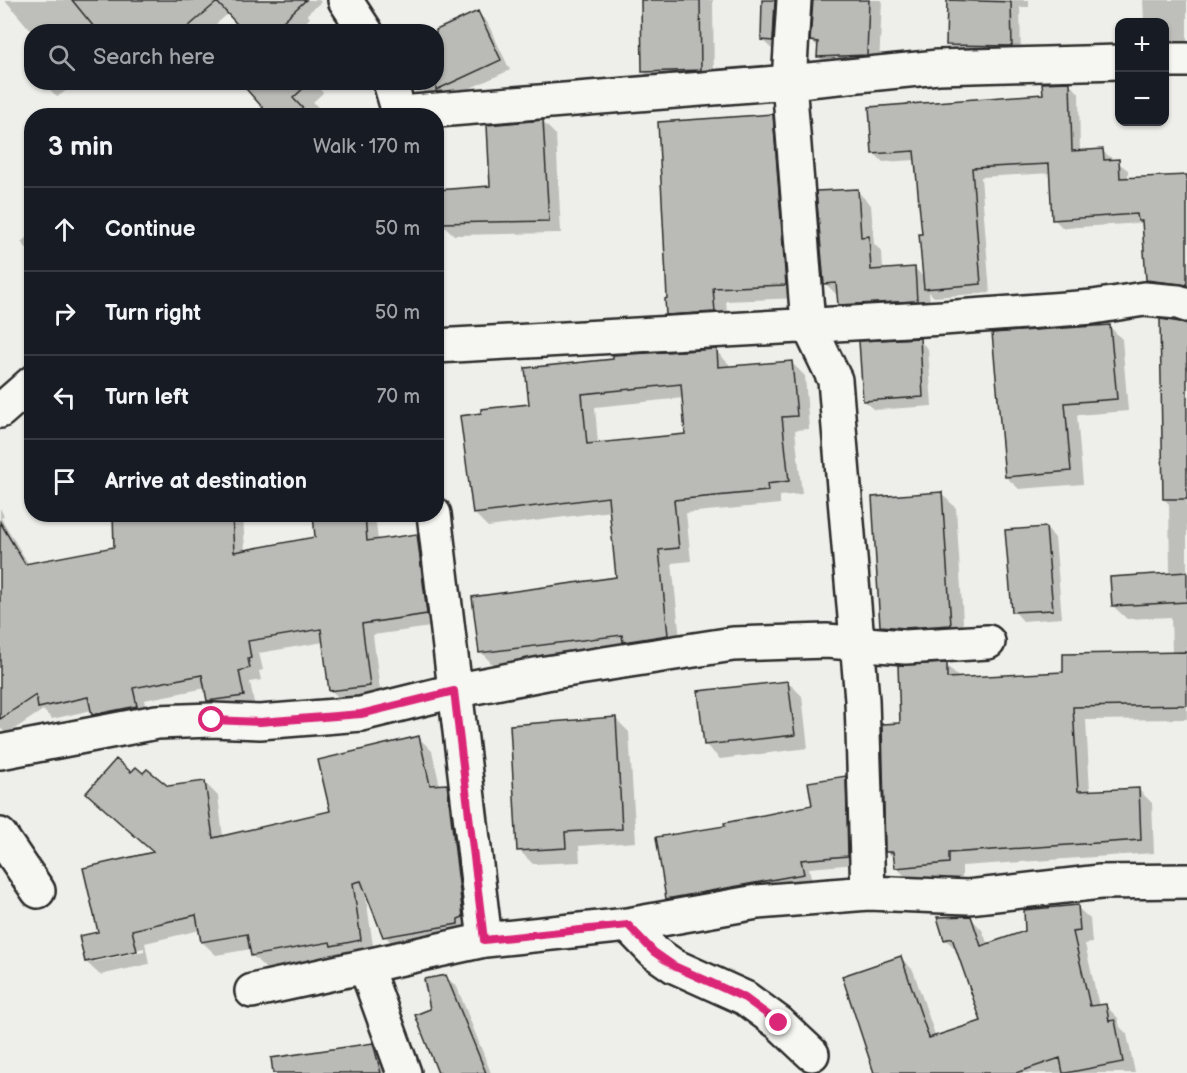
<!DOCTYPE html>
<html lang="en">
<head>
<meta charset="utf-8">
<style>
  :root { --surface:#171b24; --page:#242831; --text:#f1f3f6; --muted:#9ea1a6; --line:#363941 }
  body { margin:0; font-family:"Balsamiq Sans",sans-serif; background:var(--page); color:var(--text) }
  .controls { position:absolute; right:18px; top:18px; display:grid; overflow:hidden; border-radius:12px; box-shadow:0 2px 4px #0004 }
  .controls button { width:54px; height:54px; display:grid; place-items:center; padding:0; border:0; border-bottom:2px solid var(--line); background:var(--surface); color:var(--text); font:30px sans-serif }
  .stop { position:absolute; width:18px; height:18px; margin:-14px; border:4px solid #db2777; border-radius:50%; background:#fff }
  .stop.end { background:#db2777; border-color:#fff; box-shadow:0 2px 6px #0008 }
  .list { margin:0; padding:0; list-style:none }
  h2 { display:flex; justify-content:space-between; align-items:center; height:78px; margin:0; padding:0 24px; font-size:26px }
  h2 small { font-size:20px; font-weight:400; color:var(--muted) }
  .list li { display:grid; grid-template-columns:39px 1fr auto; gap:18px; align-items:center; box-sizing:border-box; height:84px; padding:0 24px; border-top:2px solid var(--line) }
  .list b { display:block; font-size:22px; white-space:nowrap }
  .list em { font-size:20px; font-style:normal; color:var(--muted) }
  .icon { flex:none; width:33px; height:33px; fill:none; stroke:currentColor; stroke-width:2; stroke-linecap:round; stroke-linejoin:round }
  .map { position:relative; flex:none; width:1187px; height:1073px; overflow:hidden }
  .search { position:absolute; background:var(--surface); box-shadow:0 2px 4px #0004; left:24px; top:24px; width:420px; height:66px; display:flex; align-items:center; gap:15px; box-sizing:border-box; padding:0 21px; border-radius:24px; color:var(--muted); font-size:22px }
  .panel { position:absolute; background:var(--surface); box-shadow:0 2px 4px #0004; left:24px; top:108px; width:420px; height:414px; border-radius:24px }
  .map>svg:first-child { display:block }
</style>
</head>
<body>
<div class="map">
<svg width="1187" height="1073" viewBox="0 0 1187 1073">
  <rect width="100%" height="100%" fill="#eeeeea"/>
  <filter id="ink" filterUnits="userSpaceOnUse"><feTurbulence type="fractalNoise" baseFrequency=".0167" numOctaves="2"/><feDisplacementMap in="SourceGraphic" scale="12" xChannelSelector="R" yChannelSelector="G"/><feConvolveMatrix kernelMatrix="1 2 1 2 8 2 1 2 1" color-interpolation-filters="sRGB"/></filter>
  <g filter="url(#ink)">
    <!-- shadow -->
    <path fill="#0003" fill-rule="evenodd" d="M5,0H319L321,2L307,14L310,18L295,32H246L229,13L207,32H32Z
      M643,0H713L714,84L657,85L643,71Z
      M763,0H793L775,52L762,40Z
      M812,0H882L879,67L831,69L819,57V48L812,41Z
      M948,0H1029V7H1020L1021,55L957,53L948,44Z
      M1143,0H1187V46L1164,47V22H1144Z
      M478,13L487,22L510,70L451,97L430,101L417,82H436Z
      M32,52V65L26,56Z
      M43,82H79L57,97Z
      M242,82H314L323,93L313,102L326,116H272Z
      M1070,84L1079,93L1080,152L1102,151L1128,170V179L1187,176V292L1157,289L1148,280L1142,223L1063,228L1054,219L1051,173L981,177L990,293L934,297L929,292L931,314L853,318L839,304V297L825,283L857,191L871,205L874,244L882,252L883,270L915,268L924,278V235L916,160L883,162L874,153L1044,96Z
      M772,116L786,129L799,298L726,301L728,325L681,328L667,314Z
      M543,122L556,135L561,233L454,235L441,223L492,187Z
      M32,233V254L21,242Z
      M1187,324V719L1086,720L1090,791L1138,789L1152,803L1154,853L962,866V877L910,881L896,867V860L887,852L902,725L946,665L960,679L1065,674L1172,654L1171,617L1127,619L1113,606L1170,575L1169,504L1164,499Z
      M1110,327L1122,339L1128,411L1077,415L1083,484L1019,489L1006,477Z
      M919,340L928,349L932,406L874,410L864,400Z
      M716,351L729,364L730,368L792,363L805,376L809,429L795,430L802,494L780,496V504L686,513L691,561L672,563L681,648H631L494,666L481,652L618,579L611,511L488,527L474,513L531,405ZM683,398L687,435L598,444L595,407Z
      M942,494L956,508L964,638L896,640L882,626Z
      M0,508L4,516L1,518L29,565L116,548L115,514H243L245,551L317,538L315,514H375L378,541L416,536L428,548L438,626L373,635L381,698L343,702L331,690L324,642L259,653L263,670L259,671L261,680L250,682L255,708L220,713L208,701L206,688L144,700L148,718L105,727L92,710L52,719L43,710L7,734L0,728Z
      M1046,528L1055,538L1062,618L1023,621L1014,611Z
      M788,682L802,696L808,748L720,759L706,745Z
      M615,718L629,732L636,842L579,846L580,862L533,864L519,850Z
      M419,738L432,751L440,786L447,785L460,799L476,930L398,949L385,936L369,896L366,897L374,953L343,955L266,969L252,955L251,949L216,955L202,942L200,930L145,943L149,964L100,975L86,962L99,933L154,853L101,806L132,774L143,775L168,788L205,783L218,796L223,837L332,812ZM144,948V951L94,962V959Z
      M845,778L854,787L856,864L809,868L812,883L676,907L667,898L727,827L814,806Z
      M1077,907L1090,919L1092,943L1085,944L1099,1006L1105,1005L1118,1018L1120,1027L1127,1034L1135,1073H876L901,958L913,970L936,1038L982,1022L959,952L946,940L970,917L982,930L988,945L1026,932Z
      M446,977L457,987L491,1073H439L432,1010Z
      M373,1045L384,1055L389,1073H304Z"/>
    <!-- building -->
    <path fill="#babab7" stroke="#2b2b2b" stroke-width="1.5" fill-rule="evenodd" d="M72,0H306L271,32H244L217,2L182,32H98Z
      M641,0H700L701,70L642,72Z
      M762,0H775L773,41L761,40Z
      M813,0H869L867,55L817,57L818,42L810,41Z
      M947,0L1011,2L1012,46L946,45Z
      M478,11L501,60L436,90V30Z
      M240,82H310L293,98L310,116H270Z
      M1070,82L1072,151L1103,149L1104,160L1119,159L1120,178L1187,175V285L1146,280L1142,221H1138L1137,214L1052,220L1049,164L972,168L981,284L924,289L919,234H922L914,151L872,154L869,107L1043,94L1042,83Z
      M773,114L786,285L713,288L715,312L666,315L665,299L667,298L658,122Z
      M543,120L549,221L440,223L437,190L490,186L487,125Z
      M858,189L861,237L869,236L871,270L915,267L917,301L838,305L836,283L824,284L816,191Z
      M1160,319L1187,323V499H1163Z
      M1110,325L1117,399L1065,403L1071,471L1005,477L992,333Z
      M920,338L923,397L863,401L859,341Z
      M717,349L718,367L792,361L797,416L782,417L789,481L767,484L768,491L674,500L679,548L659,550L668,635L623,642L622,635L479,653L472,597L616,577L608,497L473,514L460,416L481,413V409L529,404L525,368L613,359V355ZM681,384L685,434L587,444L582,394Z
      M942,492L951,625L905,628L880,626L872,497Z
      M113,514H232L234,552L315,537L313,514H365L367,541L417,534L427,614L362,624L370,686L329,691L321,629L248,641L251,658L248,659L250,668L239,671L244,696L207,701L202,675L133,688L137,706L92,715L88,697L38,708L36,695L0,719V522L25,564L114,547Z
      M1046,527L1053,610L1012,612L1005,530Z
      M1187,572V602L1112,606L1110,577Z
      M1187,652V705L1073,707L1078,791L1139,788L1141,840L949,853V863L895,868L893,852H885L882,724L900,723L898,665L947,663V678L1063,672V654Z
      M788,681L795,735L704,745L698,691Z
      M616,717L622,829L565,832L566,848L517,851L510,725Z
      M419,736L430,785L447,784L463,917L458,919V924L383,937L361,881L353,883L361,940L331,946L330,942L251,956L247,934L201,942L196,915L132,930L137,951L85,962L79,936L98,932L83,868L153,852L86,793L116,759L131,772L136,767L143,773L147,769L168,786L205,781L213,838L330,811L318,760Z
      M846,776L848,856L801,860L804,874L666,899L656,837L725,826L724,823L812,805L808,782Z
      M1078,905L1080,931L1073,932L1090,1006L1106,1004L1109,1021L1115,1020L1123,1062L1066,1073H1063L1060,1058L1016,1073H874L842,976L901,956L929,1038L981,1021L952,938L944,940L937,917L971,916L981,946L1025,931L1024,910Z
      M446,975L486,1073H438L415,1015L430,1009L424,979Z
      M373,1043L381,1073H273L271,1058Z"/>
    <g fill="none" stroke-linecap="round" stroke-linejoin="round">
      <!-- minor casing -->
      <g stroke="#2b2b2b" stroke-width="38">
        <path id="minor" d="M345,0L366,32
          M794,0L789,82L808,324L835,380L862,700L868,893
          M1164,60H1187
          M390,82L400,116
          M400,113L789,82L938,67L1120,62
          M436,346L943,318L1093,307L1144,299L1178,302L1187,305
          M0,411L32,383
          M434,514L485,940
          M0,752L157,722L212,720L260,722L361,714L454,691L546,673L733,644L826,641L905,647L988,642
          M0,835L38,891
          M628,925L654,952L674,966L745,998L779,1023L812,1054
          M366,968L404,1073
          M252,991L485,940L628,925L757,902L868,893L968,897L1100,882L1187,881"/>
      </g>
      <!-- minor -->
      <use href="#minor" stroke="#f6f6f2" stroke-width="33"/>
    </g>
  </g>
  <g fill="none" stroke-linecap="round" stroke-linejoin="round" filter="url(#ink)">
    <!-- route -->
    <path stroke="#db2777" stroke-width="8" d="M212,720L260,722L361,714L454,691L484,940L628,925L654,952L674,966L745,998L779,1023"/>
  </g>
</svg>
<div class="controls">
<button>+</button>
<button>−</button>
</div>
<div class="stop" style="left:212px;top:720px"></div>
<div class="stop end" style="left:779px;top:1023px"></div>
<div class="search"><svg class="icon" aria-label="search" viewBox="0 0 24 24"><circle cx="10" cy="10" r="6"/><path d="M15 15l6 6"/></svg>Search here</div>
<section class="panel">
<h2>3 min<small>Walk · 170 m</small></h2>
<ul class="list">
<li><svg class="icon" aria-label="ahead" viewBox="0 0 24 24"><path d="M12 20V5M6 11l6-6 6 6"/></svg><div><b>Continue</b></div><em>50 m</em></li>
<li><svg class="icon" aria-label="right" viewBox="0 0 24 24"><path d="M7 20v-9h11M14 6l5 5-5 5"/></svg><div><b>Turn right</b></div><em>50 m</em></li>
<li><svg class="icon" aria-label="left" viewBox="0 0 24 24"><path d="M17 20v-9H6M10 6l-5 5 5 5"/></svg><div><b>Turn left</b></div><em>70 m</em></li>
<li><svg class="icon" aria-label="arrive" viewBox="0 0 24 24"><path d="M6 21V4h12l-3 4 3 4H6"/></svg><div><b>Arrive at destination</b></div></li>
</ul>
</section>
</div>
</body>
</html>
